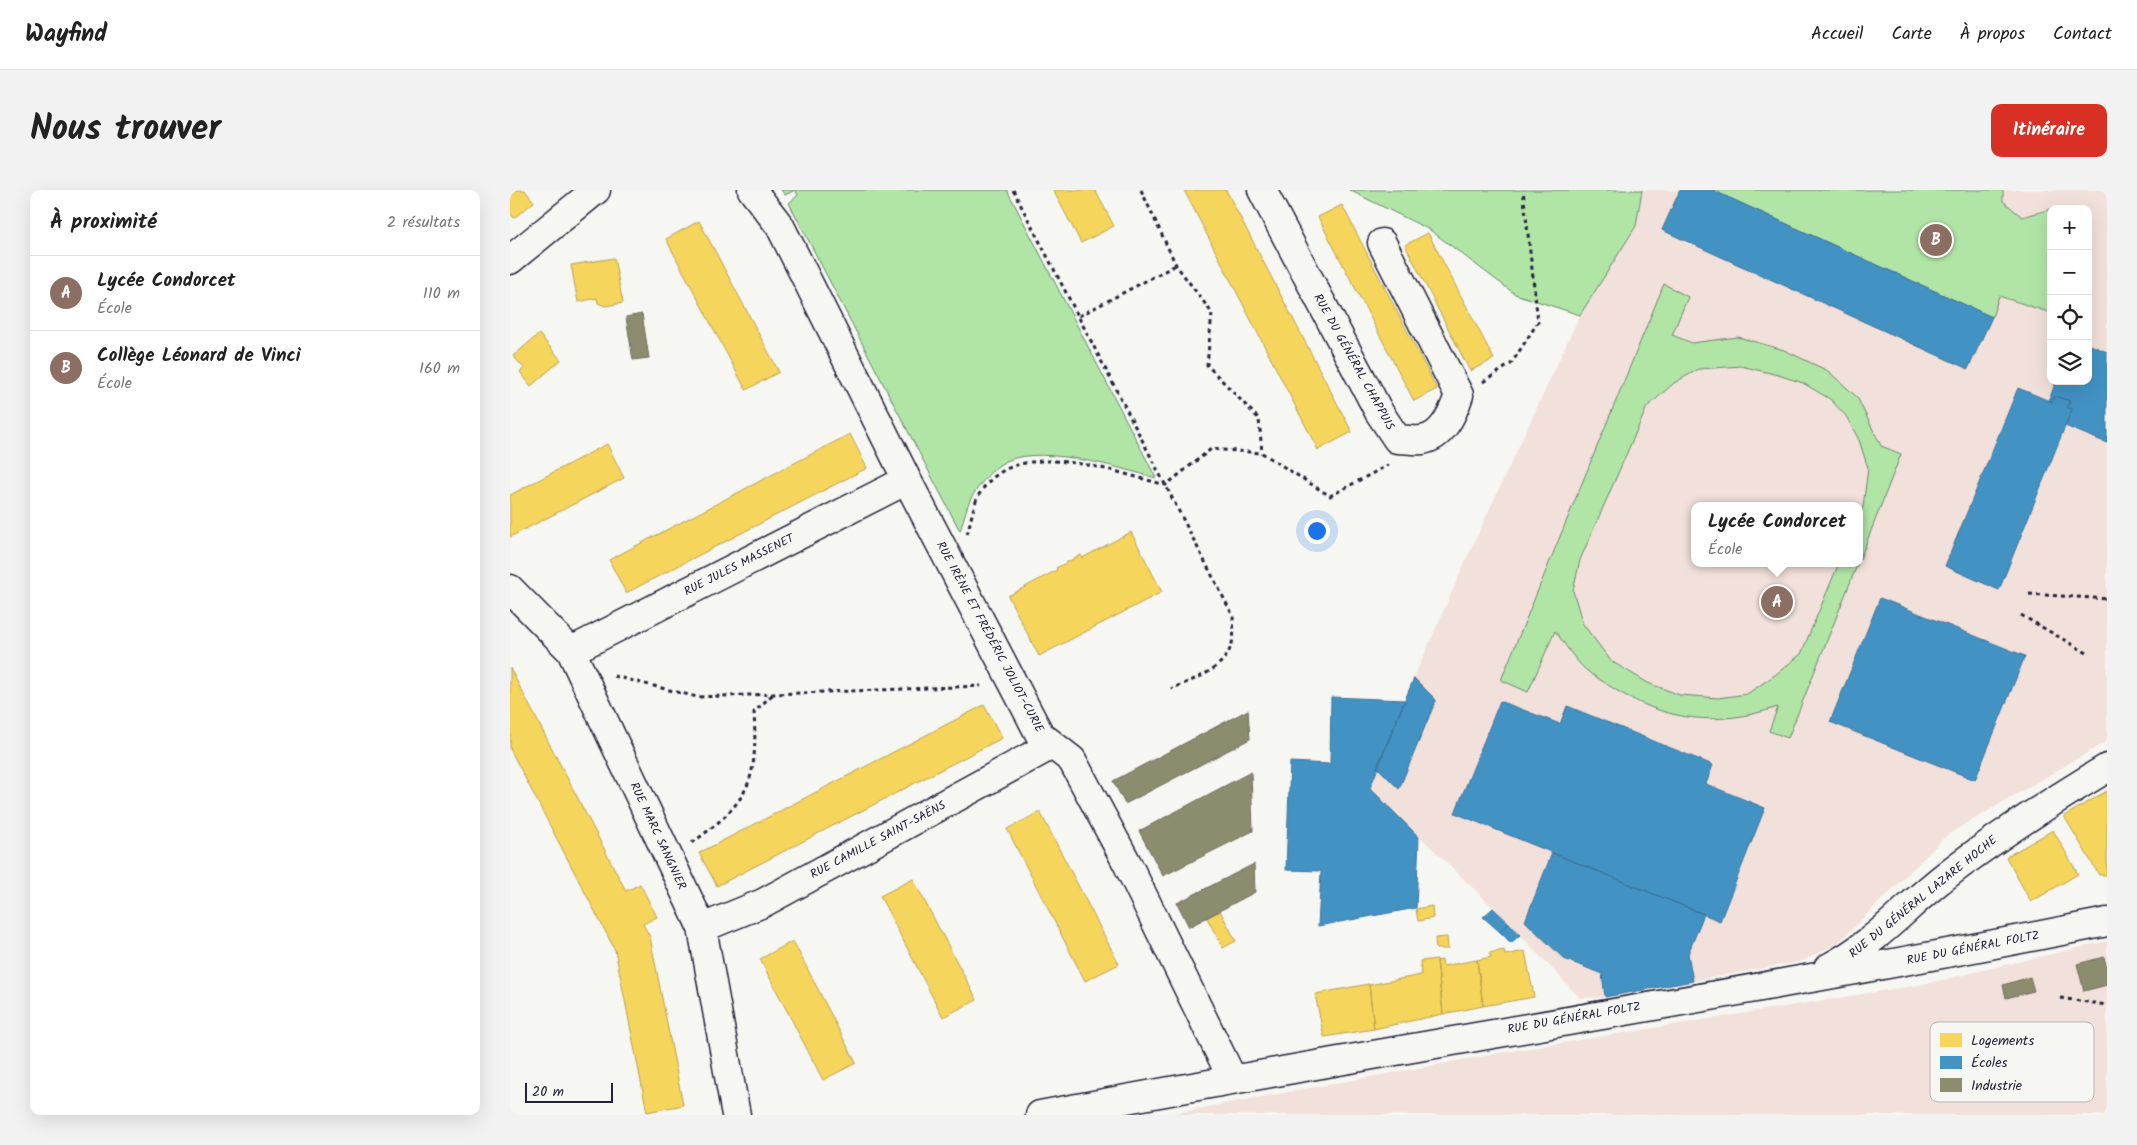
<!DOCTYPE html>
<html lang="fr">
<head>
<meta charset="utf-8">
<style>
  :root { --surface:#fff; --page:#f2f2f2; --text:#222; --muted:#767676; --line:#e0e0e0; --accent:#d93025 }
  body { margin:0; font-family:Kalam,sans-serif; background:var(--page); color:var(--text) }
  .controls { position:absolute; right:15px; top:15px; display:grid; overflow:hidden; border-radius:10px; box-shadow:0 5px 20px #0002 }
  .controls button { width:45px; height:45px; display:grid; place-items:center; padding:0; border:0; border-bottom:1px solid var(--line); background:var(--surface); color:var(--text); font:25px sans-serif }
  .scale { position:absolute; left:15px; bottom:12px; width:88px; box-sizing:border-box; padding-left:5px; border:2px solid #22223b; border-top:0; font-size:14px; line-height:18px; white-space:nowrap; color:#22223b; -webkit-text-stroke:4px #f6f6f2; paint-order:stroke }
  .you { position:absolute; left:806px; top:340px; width:18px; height:18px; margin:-12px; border:4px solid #fff; border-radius:50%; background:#1a73e8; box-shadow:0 0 0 8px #1a73e833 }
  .badge { display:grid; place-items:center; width:32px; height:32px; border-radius:50%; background:var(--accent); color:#fff; font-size:16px; font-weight:700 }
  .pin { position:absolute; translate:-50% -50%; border:2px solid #fff; box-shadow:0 1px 5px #0006 }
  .popup { position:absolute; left:1181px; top:312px; width:172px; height:65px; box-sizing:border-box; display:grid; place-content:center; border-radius:10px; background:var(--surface); filter:drop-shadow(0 1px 4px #0005); font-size:16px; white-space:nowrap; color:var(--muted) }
  .popup b { font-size:19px; color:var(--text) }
  .popup::after { content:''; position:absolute; left:50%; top:100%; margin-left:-10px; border:10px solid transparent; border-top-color:var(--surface) }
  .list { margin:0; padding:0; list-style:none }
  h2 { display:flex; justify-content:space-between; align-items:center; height:65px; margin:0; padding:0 20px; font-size:21px }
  h2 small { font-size:16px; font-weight:400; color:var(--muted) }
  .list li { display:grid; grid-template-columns:32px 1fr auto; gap:15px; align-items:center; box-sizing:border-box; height:75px; padding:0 20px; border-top:1px solid var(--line) }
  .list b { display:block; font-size:19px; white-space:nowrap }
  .list p { margin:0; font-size:16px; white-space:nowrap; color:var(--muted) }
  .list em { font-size:16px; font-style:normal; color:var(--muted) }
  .icon { flex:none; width:28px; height:28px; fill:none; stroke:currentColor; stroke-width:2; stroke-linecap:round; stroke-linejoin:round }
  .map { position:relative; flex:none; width:1597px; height:925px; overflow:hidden; border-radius:10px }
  header { display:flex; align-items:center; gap:30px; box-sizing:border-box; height:70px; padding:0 25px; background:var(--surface); border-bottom:1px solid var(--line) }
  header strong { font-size:24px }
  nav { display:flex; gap:28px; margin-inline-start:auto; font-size:18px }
  .intro { display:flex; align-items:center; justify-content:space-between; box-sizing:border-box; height:120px; padding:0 30px }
  h1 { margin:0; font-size:35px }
  .button { padding:12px 22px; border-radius:10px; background:var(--accent); color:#fff; font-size:18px; font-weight:700 }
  main { display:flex; gap:30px; padding:0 30px }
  aside { flex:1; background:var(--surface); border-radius:10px; box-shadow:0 5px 20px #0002 }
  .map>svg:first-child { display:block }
</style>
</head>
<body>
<header>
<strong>Wayfind</strong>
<nav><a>Accueil</a><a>Carte</a><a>À propos</a><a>Contact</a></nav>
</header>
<div class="intro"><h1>Nous trouver</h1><a class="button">Itinéraire</a></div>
<main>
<aside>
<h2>À proximité<small>2 résultats</small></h2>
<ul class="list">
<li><span class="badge" style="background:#8d6e63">A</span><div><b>Lycée Condorcet</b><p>École</p></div><em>110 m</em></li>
<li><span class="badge" style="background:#8d6e63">B</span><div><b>Collège Léonard de Vinci</b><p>École</p></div><em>160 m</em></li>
</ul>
</aside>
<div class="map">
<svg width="1597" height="925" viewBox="0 0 1597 925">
  <rect width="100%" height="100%" fill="#f6f6f2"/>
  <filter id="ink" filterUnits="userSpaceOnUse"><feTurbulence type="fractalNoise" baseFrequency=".02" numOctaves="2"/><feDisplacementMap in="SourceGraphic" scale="10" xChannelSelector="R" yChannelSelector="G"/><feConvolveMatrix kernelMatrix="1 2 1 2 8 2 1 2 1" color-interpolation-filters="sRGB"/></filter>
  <g filter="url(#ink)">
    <!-- built -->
    <path fill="#f2e0da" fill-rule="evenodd" d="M1132,0H1597V551L1437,645L1328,753L1293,771L1095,807L1070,808L999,733L860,598L904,488L956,370L1070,125L1126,36ZM1541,19H1578V191H1541ZM1184,316H1350V373H1184Z
      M1597,751V925H654L996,862L1415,794Z"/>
    <!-- green -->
    <path fill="#b1e5a6" stroke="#6a8470" d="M271,0H497L646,288C610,278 520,250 488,276C480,282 471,293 465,302C457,312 454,329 450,341L279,13L288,5L285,0L275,5Z
      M839,0H1132L1126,36L1070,125L1005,104L920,40Z
      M1202,0H1493V11L1512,27L1541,19V123L1489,106L1482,127Z
      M1154,94L1178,107L1162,145L1182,153L1228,147L1274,160L1318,181L1347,207L1371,256L1391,264L1350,369V325L1353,317L1358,278L1349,250L1336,226L1320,209L1293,193L1268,185L1231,176L1189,179L1164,193L1137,217L1070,370L1063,401L1073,434L1101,471L1138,493L1170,505L1208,508L1237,504L1265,485L1291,464L1329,373H1348L1278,548L1259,541L1268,517C1206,537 1157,532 1101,497C1093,491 1083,486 1076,480C1064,469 1055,454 1045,441L1018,502L991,490Z"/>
    <!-- homes -->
    <path fill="#f6d55c" stroke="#b69f52" d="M0,0H15L24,12L4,28L0,23Z
      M543,0H585L604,36L571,53Z
      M674,0H716L842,242L808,260Z
      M832,15L927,199L904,211L808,27Z
      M189,31L269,182L236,200L156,49Z
      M918,43L984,169L960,181L895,55Z
      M104,68L113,113L95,116L88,113L87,108L68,112L61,75Z
      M29,144L51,170L21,196L10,182L14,178L3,166Z
      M340,244L357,278L116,403L99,370Z
      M97,254L114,288L0,347V305Z
      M621,342L652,402L529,466L498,406L547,380L546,378L571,365L572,368Z
      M0,478L116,701L130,694L147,727L133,734L140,747L173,915L137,922L105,760L0,559Z
      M474,515L492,548L207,696L189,663Z
      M1597,601V685H1589L1554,626Z
      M530,622L609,774L575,791L497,639Z
      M1543,640L1568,684L1521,712L1496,667Z
      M403,689L467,810L433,827L370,706Z
      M922,716L923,728L908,731L906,719Z
      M710,721L726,751L713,758L697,728Z
      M937,747L938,759H926L925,748Z
      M283,751L346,873L313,890L250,769Z
      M994,760L995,765L1015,761L1024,807L973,816L967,770L981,767L979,763Z
      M927,769L933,824L864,839L859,795L911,785L910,771Z
      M932,770L933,776L967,770L973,816L933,824L927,771Z
      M859,794L864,839L814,847L805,804Z"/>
    <!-- schools -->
    <path fill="#4393c3" stroke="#39719a" d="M1170,0H1202L1482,127L1458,179L1152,40Z
      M1578,154L1597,162V253L1555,236L1562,219L1557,217L1560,211L1545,206L1542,212L1539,210L1546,191H1578Z
      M1508,198L1542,212L1545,206L1560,211L1557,217L1562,219L1489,400L1435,376Z
      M1370,408L1515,466L1465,590L1320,532Z
      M904,488L926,510L889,599L867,577Z
      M821,507L895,510L860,598L909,647L906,718L808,736L811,681L776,680L780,572L820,574Z
      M990,511L1050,534L1057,516L1203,575L1196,594L1255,618L1210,731L945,623Z
      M1042,663L1194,724L1178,764L1183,791L1095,807L1092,784L1054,769L1015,731Z
      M983,718L999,733L990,742L973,727Z
      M999,733L1010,745L1001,753L990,742Z"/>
    <!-- industry -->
    <path fill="#8c8c6e" stroke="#6c6c5f" d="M132,124L139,168L123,170L116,127Z
      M738,520L740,549L615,614L603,591Z
      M741,582L743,641L653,686L629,641Z
      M744,674L745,702L679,737L667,713Z
      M1594,767L1597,779V795L1574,801L1567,774Z
      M1520,787L1524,801L1496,808L1493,795Z"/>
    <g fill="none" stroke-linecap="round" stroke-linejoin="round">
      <!-- minor casing -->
      <g stroke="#22223b" stroke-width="31">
        <path id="minor" d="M242,0L270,36L397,290L530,545L562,570L617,673L722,888
          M752,0L869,222L887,249C895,249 904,251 912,250C933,247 943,223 949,205L872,53
          M0,70L86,0
          M0,399L61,461L192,738L226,925
          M61,461L397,290
          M192,738L253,713L542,555
          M1318,778C1361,756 1392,721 1429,691C1482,649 1539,613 1597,578
          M530,925C885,858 1243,803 1597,732"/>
      </g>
      <!-- path -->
      <path stroke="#22223b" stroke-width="3" stroke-dasharray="4 4" stroke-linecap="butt" d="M503,0L723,426C723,434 725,445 722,453C715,480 684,489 661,499
        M631,0L666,75L702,123L697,175L749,229L752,263L820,306L878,275
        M569,126L666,75
        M973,192L1001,174L1028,132L1013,0
        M457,344C461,332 463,314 470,303C506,244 603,282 656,295L701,259L752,263
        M1519,404L1597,409
        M1511,425L1577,463
        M104,486L187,507L471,496
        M182,653C239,611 248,593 244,522L263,504
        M1550,808L1597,815"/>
      <!-- minor -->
      <use href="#minor" stroke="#f6f6f2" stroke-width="28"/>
    </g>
  </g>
  <g text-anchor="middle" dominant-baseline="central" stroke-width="5" stroke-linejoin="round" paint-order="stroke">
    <!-- street labels -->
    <g font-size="12" fill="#22223b" stroke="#f6f6f2">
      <text transform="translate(844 172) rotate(61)">RUE DU GÉNÉRAL CHAPPUIS</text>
      <text transform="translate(229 375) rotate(-27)">RUE JULES MASSENET</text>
      <text transform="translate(480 447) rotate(62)">RUE IRÈNE ET FRÉDÉRIC JOLIOT-CURIE</text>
      <text transform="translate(148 646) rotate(65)">RUE MARC SANGNIER</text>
      <text transform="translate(368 650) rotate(-28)">RUE CAMILLE SAINT-SAËNS</text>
      <text transform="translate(1413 707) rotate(-39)">RUE DU GÉNÉRAL LAZARE HOCHE</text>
      <text transform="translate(1463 758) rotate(-11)">RUE DU GÉNÉRAL FOLTZ</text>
      <text transform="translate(1064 828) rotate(-10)">RUE DU GÉNÉRAL FOLTZ</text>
    </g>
  </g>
  <!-- legend -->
  <rect x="1420" y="832" width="164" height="80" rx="8" fill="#f6f6f2" stroke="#b6b6bb" stroke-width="1"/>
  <rect x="1430" y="843" width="22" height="14" fill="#f6d55c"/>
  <rect x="1430" y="866" width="22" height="13" fill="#4393c3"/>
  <rect x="1430" y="888" width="22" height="14" fill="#8c8c6e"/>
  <g font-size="14" fill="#22223b">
    <text x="1461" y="855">Logements</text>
    <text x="1461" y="877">Écoles</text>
    <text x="1461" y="900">Industrie</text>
  </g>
</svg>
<div class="controls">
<button>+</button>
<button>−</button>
<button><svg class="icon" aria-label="locate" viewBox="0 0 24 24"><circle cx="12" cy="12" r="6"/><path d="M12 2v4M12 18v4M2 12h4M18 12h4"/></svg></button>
<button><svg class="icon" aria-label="layers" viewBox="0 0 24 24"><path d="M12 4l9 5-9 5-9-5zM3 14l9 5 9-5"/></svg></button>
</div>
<div class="scale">20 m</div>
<div class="you"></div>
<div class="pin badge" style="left:1267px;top:412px;background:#8d6e63">A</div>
<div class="popup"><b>Lycée Condorcet</b>École</div>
<div class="pin badge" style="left:1426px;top:50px;background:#8d6e63">B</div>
</div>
</main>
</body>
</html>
